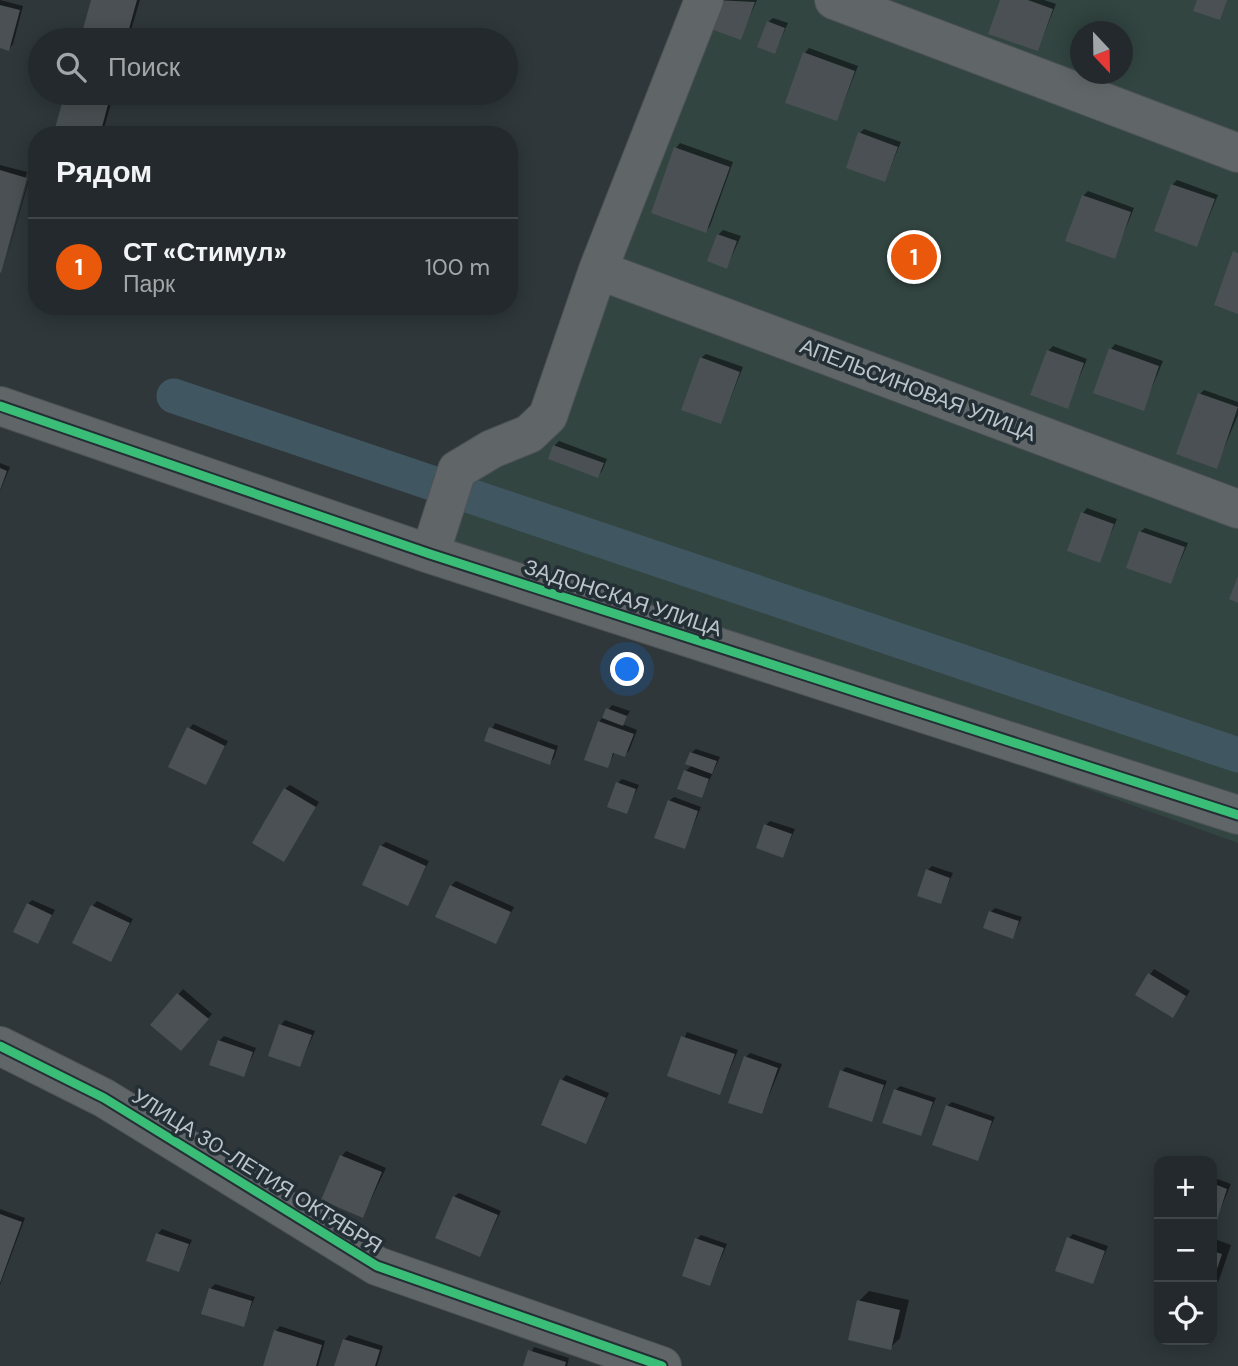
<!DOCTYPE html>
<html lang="ru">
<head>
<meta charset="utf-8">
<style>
  :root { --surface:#23292c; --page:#2f3538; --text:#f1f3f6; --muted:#a3a6a9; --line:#404548; --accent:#ea580c }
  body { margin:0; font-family:"DM Sans",sans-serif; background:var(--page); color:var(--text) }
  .controls { position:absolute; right:21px; bottom:21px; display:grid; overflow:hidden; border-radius:14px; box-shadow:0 4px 18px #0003 }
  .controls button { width:63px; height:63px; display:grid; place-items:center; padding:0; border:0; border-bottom:2px solid var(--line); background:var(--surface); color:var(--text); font:35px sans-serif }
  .compass { position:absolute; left:1070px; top:21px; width:63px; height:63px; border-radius:50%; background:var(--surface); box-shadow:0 4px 18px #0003; rotate:158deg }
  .you { position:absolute; left:628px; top:670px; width:24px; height:24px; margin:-18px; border:5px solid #fff; border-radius:50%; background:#1a73e8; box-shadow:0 0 0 10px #1a73e833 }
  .badge { display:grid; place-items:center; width:46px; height:46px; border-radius:50%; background:var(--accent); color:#fff; font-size:23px; font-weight:700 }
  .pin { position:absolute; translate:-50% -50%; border:4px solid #fff; box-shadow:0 2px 7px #0006 }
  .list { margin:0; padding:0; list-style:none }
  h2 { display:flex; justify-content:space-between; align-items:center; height:91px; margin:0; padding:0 28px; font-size:30px }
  h2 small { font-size:23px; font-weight:400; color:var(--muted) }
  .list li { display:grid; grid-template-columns:46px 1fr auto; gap:21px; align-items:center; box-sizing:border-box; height:98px; padding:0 28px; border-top:2px solid var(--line) }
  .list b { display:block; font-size:26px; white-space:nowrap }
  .list p { margin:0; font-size:23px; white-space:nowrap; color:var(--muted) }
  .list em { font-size:23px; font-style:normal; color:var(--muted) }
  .icon { flex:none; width:38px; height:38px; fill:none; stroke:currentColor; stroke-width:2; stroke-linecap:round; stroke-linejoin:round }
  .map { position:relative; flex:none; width:1238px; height:1366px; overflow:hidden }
  .search { position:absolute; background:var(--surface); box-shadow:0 4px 18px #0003; left:28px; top:28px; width:490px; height:77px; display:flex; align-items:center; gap:18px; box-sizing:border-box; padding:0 24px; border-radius:38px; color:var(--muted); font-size:26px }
  .panel { position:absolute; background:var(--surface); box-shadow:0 4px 18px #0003; left:28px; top:126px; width:490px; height:189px; border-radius:28px }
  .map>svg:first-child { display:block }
</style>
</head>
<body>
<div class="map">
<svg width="1238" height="1366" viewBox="0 0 1238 1366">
  <rect width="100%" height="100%" fill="#2f373a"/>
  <!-- green -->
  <path fill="#324541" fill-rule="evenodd" d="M693,0H1238V843L422,551L440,474L516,441ZM1080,32H1122V74H1080Z"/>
  <!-- shadow -->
  <path fill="#0007" d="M0,0L23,6L13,44L9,49L0,46Z
    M93,0H140L128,40H81Z
    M717,0H757L740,38Z
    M1002,0H1044L1056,4L1038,49Z
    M773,18L788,23L775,52L768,22Z
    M809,48L858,66L837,119L805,53Z
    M67,93H114L102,135H55Z
    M864,129L901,142L885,180L860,133Z
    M680,143L733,162L710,226L706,231L676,148Z
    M0,165L27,172L1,267L0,266Z
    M30,173H31L5,263Z
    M1177,180L1218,195L1197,245L1172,185Z
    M1088,191L1134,208L1114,257L1083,196Z
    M723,230L741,236L727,267L718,235Z
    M1115,344L1163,361L1143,409L1111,349Z
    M1053,346L1087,359L1067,407L1048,351Z
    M706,354L743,367L721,422L701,358Z
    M1204,390L1238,402V415L1216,467L1200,394Z
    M559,441L607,459L602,471L598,476L554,446Z
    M0,463L10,467L0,491Z
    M1087,508L1117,519L1099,561L1083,513Z
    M1145,528L1188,543L1171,582L1140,532Z
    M612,705L630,711L622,724L637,730L629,751L625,755L615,752L607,766L599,722Z
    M495,723L558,746L554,758L550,763L487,740Z
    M193,724L228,741L206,783L189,729Z
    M696,749L720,757L702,796L686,771L692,765L691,753Z
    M622,779L639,785L626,812L618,783Z
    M290,785L319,802L284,860L285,789Z
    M674,797L701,807L684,847L669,801Z
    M770,821L795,829L783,856L766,825Z
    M386,842L429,861L407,904L381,846Z
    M932,866L953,873L940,902L928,870Z
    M456,881L514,907L496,942L451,886Z
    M32,900L55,910L38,942L28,904Z
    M97,901L133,919L111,960L93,906Z
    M995,908L1022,917L1013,937L991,912Z
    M1154,969L1190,991L1173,1016L1137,994Z
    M183,989L212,1014L185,1045L152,1025Z
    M285,1020L315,1031L300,1065L281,1025Z
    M687,1032L738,1050L720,1093L669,1075Z
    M224,1036L256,1048L244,1075L219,1041Z
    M750,1053L782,1064L762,1112L746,1057Z
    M846,1067L887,1081L871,1120L842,1071Z
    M566,1075L609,1093L586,1142L562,1080Z
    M900,1086L936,1098L920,1134L896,1090Z
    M952,1102L995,1117L977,1158L947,1106Z
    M346,1151L386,1168L363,1216L342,1156Z
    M1212,1177L1231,1184L1214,1224L1212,1223Z
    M459,1193L501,1211L480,1255L454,1197Z
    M0,1209L25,1218L0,1285Z
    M162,1229L192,1240L178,1270L158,1234Z
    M1073,1234L1108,1246L1093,1282L1069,1238Z
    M701,1235L727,1244L710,1284L697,1239Z
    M1212,1238L1231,1245L1219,1280L1212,1287Z
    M215,1284L255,1297L243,1325L210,1289Z
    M869,1291L909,1300L900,1338L890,1348L859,1301Z
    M280,1326L325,1341L318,1366H265L276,1331Z
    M349,1335L383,1346L377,1366H336L344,1340Z
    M534,1347L569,1358L567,1366H525Z"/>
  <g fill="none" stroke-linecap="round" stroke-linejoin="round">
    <!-- canal -->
    <path stroke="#405762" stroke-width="35" d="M174,396L1238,755"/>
  </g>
  <!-- building -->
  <path fill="#4a5053" d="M91,0H137L126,40H80Z
    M715,0L755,2L741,40L705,27Z
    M1000,0H1028L1053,9L1038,51L988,34Z
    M1197,0H1227L1220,20L1193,11Z
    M0,5L20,10L9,51L0,48Z
    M767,21L785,28L775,54L757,47Z
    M803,52L855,71L837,121L785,103Z
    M65,93H111L100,135H53Z
    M858,132L898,147L885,182L846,168Z
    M674,147L730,167L706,233L651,213Z
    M0,170L27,178L1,273L0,272Z
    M1171,184L1215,199L1197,247L1154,231Z
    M1082,195L1131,212L1115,259L1065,241Z
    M717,234L737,241L727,269L707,261Z
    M1233,251L1238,253V314L1214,305Z
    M1109,348L1159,366L1144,411L1093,393Z
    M1047,350L1084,363L1068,409L1030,395Z
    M700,357L740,372L721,424L681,410Z
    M1198,393L1238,407L1217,469L1176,454Z
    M553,445L604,463L598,478L548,459Z
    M0,468L7,471L0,490Z
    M1081,512L1114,524L1100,563L1067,551Z
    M1139,531L1185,547L1171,584L1126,568Z
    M1238,576V603L1229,599Z
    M606,708L627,716L623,726L602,718Z
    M598,721L634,734L625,757L613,753L608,768L584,760Z
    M187,727L225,746L206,785L168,767Z
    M489,727L555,750L550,765L484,741Z
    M690,752L717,761L712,774L685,764Z
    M684,770L709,779L702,798L677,789Z
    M616,782L636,789L627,814L607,807Z
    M284,788L316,807L284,862L252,843Z
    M668,800L698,811L685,849L654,838Z
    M764,824L792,834L783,858L756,848Z
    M380,845L426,866L408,906L362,885Z
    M926,869L950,878L941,904L917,896Z
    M450,885L511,912L496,944L435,917Z
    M27,903L52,915L38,944L13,932Z
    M91,905L130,923L111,962L72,943Z
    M989,911L1019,921L1013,939L983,928Z
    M1148,973L1186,996L1173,1018L1135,995Z
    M177,993L209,1019L181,1051L150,1025Z
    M279,1024L312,1035L300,1067L268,1056Z
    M681,1036L735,1054L720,1095L667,1076Z
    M218,1040L253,1052L244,1077L209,1065Z
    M744,1056L778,1068L762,1114L728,1103Z
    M840,1070L884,1085L872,1122L828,1107Z
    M560,1079L606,1098L586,1144L541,1125Z
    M894,1089L933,1102L921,1136L882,1123Z
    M946,1105L992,1121L978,1161L932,1145Z
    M340,1155L382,1172L363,1218L321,1200Z
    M1212,1183L1227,1189L1215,1226L1212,1225Z
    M453,1196L498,1215L480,1257L435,1238Z
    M0,1214L22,1222L0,1283Z
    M156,1233L189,1244L179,1272L146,1261Z
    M1067,1237L1105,1251L1093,1284L1055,1271Z
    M695,1238L724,1248L710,1286L682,1276Z
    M1212,1251L1222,1254L1212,1284Z
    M209,1288L252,1301L244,1327L201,1314Z
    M857,1300L900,1310L891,1350L848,1340Z
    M274,1330L322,1345L316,1366H263Z
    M343,1339L380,1350L375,1366H334Z
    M528,1350L566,1362L565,1366H523Z"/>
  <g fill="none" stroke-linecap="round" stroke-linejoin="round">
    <!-- street casing -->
    <g stroke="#4d5255" stroke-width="40">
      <path id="street" d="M834,0L1238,153
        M598,270L1238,509
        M0,406L430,554L1238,815
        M430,554L457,470L492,449L529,434L548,416L598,270L704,0
        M0,1046L104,1098L377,1266L662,1366"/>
    </g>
    <!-- street -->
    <use href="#street" stroke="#606568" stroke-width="38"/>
    <!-- cycleway casing -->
    <g stroke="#232f35" stroke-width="13">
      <path id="cycleway" d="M0,406L430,554L1238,815
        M0,1046L104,1098L377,1266L662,1366"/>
    </g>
    <!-- cycleway -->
    <use href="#cycleway" stroke="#3abd76" stroke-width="9"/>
  </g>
  <g text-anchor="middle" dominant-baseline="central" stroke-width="7" stroke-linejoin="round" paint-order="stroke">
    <!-- street labels -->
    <g font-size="21" fill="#bbc4ca" stroke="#232f35">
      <text transform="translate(918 390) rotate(21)">АПЕЛЬСИНОВАЯ УЛИЦА</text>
      <text transform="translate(623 598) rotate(18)">ЗАДОНСКАЯ УЛИЦА</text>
      <text transform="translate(257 1171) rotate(32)">УЛИЦА 30-ЛЕТИЯ ОКТЯБРЯ</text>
    </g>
  </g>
</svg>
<div class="controls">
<button>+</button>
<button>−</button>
<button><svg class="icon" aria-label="locate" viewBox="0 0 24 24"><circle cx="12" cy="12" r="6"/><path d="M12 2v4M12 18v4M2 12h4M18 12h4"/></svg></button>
</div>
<svg class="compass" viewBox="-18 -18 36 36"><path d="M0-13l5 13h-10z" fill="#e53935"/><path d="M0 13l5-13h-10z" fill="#a3a6a9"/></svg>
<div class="you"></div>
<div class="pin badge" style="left:914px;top:257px">1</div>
<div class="search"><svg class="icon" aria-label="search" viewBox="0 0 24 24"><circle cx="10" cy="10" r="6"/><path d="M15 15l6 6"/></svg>Поиск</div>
<section class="panel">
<h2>Рядом<small></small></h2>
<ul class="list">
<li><span class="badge">1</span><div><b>СТ «Стимул»</b><p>Парк</p></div><em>100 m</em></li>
</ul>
</section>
</div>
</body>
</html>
